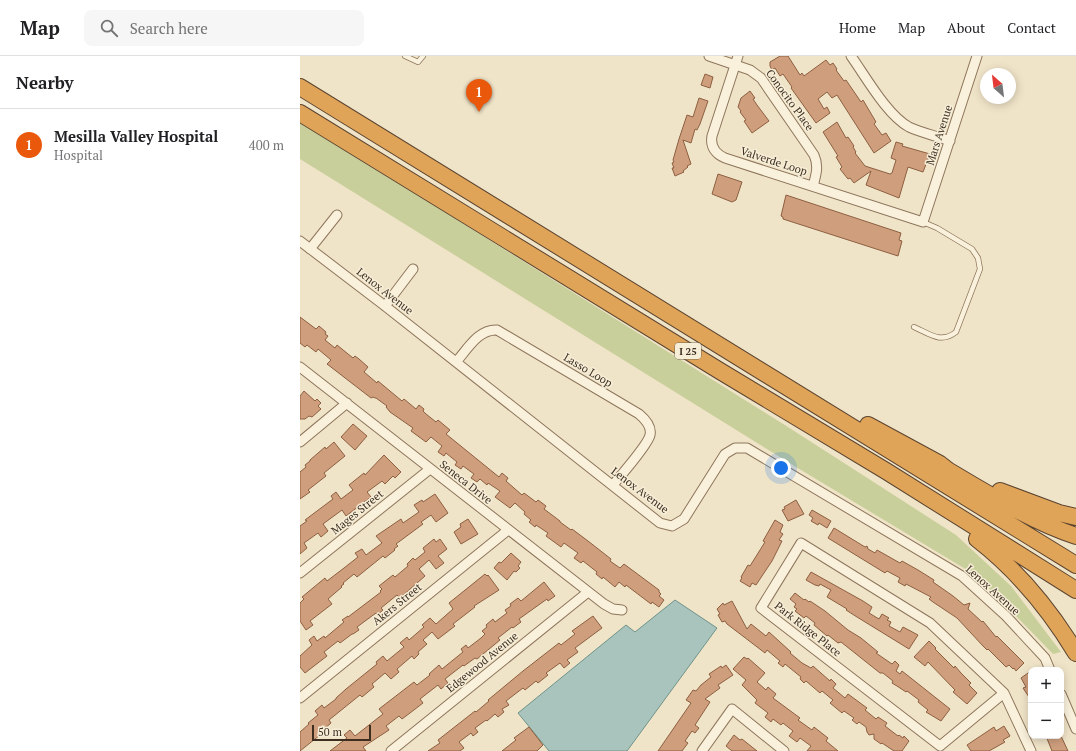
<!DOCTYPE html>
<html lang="en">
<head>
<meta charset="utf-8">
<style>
  :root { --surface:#fff; --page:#f6f6f6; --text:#202124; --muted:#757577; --line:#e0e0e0; --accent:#ea580c }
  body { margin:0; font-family:"PT Serif",serif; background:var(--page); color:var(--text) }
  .controls { position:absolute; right:12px; bottom:12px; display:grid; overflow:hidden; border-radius:8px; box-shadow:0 2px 10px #0003 }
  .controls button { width:36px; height:36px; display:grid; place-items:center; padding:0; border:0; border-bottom:1px solid var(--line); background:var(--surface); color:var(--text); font:20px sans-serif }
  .compass { position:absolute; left:680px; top:12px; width:36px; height:36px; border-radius:50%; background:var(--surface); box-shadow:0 2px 10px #0003; rotate:332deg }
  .scale { position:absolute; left:12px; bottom:10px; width:59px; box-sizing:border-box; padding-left:4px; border:2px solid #3d2e20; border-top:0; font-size:11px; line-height:14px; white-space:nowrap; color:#3d2e20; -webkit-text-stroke:3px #f7eed8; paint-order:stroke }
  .you { position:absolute; left:481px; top:412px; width:14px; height:14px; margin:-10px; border:3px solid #fff; border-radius:50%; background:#1a73e8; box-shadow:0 0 0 6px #1a73e833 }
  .badge { display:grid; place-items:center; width:26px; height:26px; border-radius:50%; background:var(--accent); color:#fff; font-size:13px; font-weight:700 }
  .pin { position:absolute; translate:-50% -33px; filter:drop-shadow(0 1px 2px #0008) }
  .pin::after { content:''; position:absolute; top:21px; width:14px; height:12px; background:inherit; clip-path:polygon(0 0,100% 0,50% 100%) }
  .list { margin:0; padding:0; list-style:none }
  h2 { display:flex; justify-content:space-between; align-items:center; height:52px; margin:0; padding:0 16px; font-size:17px }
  h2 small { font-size:13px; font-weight:400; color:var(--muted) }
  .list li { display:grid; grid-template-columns:26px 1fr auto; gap:12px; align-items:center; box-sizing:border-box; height:72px; padding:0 16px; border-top:1px solid var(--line) }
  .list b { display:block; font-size:15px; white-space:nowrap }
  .list p { margin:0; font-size:13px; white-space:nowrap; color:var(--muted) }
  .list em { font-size:13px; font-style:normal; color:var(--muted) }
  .icon { flex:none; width:22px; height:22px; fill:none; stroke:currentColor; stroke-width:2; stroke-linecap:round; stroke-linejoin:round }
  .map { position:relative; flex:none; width:776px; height:695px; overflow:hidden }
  header { display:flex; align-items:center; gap:24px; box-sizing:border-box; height:56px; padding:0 20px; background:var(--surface); border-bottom:1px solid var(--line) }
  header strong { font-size:19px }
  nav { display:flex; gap:22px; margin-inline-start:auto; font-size:14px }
  .search { width:280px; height:36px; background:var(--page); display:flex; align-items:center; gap:10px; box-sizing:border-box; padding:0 14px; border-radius:8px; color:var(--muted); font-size:15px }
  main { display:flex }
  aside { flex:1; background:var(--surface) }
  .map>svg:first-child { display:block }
</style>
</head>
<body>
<header>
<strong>Map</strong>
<div class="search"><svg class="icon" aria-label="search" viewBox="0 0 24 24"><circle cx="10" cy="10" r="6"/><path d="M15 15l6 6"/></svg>Search here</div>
<nav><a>Home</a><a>Map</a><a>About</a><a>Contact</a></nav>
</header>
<main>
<aside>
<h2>Nearby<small></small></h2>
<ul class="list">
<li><span class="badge">1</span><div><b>Mesilla Valley Hospital</b><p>Hospital</p></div><em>400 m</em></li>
</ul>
</aside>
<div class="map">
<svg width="776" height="695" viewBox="0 0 776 695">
  <rect width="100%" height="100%" fill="#f0e4c8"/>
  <!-- green -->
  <path fill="#c9cf9b" d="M0,67L100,128L488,371L656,479L711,530L761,596L753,598L677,520L496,411L0,103Z"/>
  <!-- water -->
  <path fill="#a9c4bc" stroke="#6f938a" d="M375,544L417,572L327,695H249L218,657L326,569L335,576Z"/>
  <!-- building -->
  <path fill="#cf9f7d" stroke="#8d5f41" d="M480,0H488L500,19L502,17L504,20L526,4L530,9L533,7L537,13L536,14L544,25L546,24L561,46L563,44L576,66L574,68L582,79L586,77L591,85L574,97L537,39L532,42L527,36L518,43L524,53L527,51L530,57L516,67L491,32L492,31L483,18L480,20L475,12L472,14L470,10V6Z
    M405,18L413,21L410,32L401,29Z
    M450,35L455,42L453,43L457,49L469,65L452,77L444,65L446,64L440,56L441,55L438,51L441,42Z
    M399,42L408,45L400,68L397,74L395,73L391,87L383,84L391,108L387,110L388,111L383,115L384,116L375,120L372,112H374L372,107L374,106L373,104L379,83L387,59L393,61Z
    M537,66L546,82L548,81L554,90L553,91L556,96L555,97L565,110L590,118L592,117L596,104L591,102L596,86L603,88L602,90L630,98L623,116L608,111L599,142L566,129L571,115L554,127L550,122L548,123L540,113L542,111L536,101L538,100L523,76Z
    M418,118L442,126L436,144L432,146L412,138Z
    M486,139L601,177L599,184L602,185L598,200L483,163V161L481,160Z
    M0,261L16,273L19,270L26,276L25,278L28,280L25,284L35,292L37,289L53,302L55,300L59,303L68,311L64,316L77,327L78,325L102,345L104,343L116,353L119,349L124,353L123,355L126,358L136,366L138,364L150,374L146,378L199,421L202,417L208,422L206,425L222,439L224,437L236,446L238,444L246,450L244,453L260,465V466L271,474L272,473L288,485L311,503L310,505L320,512L324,508L359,534V536L361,538L359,540L364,544L359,551L352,546L351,548L326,529L325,531L319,526L315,531L303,521L302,523L296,518L297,516L283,505L281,507L274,502L278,497L264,487L261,491L246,480L248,477L236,469L235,471L229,466L231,464L224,458L225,456L215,447L210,452L195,441L200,435L188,427L187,429L180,423L177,426L171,422L174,418L163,410L161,413L155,409L157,406L146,397L144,400L138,396L142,390L131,381L126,386L111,375L113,372L90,356L86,351L87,350L76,342H75L73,341L71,342L27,308L31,304L18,293L16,296L7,289L5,291L0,287Z
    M4,335L15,345L17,343L21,347L18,350L21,353L12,361L9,360L5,363H0V340Z
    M53,368L67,380L55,394L41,381Z
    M34,386L45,400L24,417L26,420L8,434L10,436L0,443V416L6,411L5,409L10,405V404L25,391L26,393Z
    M84,399L101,416L95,422L93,420L85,428L82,425L67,436L71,441L46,460L42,454L23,468L28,475L21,481L18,477L4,487L7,492L0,498V470L7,465L5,464L33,443L31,440L36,436L41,443L53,434L49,429L64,417L65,419Z
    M135,438L148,457L136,466L131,459L121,466L123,468L96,488L98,490L94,493L95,494L85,502L83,500L57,521L54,518L43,527L44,528L41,530L42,531L28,543L32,548L10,565L13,569L6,574L0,565V547L4,543L2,541L25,522L27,525L44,512L58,501L55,497L62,493L66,499L82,487L76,480L101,463L103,467L119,456L114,449L122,444L123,446Z
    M496,444L504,458L488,465L482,454L485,453L484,451Z
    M512,454L531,465L527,472L519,467L518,469L511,465L513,462L509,459Z
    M168,463L178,478L161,488L154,476L161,471L160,468Z
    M475,464L483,469L480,476L483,478L479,484L482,485L472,505L456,529L452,527L450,531L440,525L442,522L441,521L448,509L450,510L465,486L463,485Z
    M534,472L565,491L567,490L568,493L575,497L577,494L600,507L602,505L618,514L634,524L633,526L653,540L664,549L670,547L668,553L682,566L683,565L696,581L697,580L724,607L716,615L714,612L713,613L709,609L706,611L688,593L687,594L683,590L657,562L633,546L629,543L631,541L606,528L605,530L598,526L600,522L587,515L585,517L528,482Z
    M134,483L136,486L140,483L147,493L138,500L144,507L136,513L129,504L119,513L125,520L100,542L97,539L81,552L83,554L77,559L76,557L57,571L59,574L53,578H52L40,587L38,585L24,596L27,600L5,617L0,611V600L12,589L9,584L14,580L17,585L24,580L25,582L44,566L42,564L48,560V561L81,536L80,535L82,533L79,530L93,519L95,521L108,510L107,508L113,502L115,504L125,496L123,492Z
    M211,497L221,506L218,510L220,512L216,516L214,515L207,524L194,512L199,506L201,507Z
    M511,516L563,545L572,551L569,557L579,563L582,558L589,562L587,564L591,566L589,570L600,576L603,571L618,579L609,593L557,561L546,554L547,553L527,541L531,534L520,528L519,530L515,529L506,524Z
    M185,518L187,520L188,519L199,534L174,550L175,551L153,568L155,570L138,583L132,576L123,584L127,588L118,596L119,598L114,603L112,600L97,613L99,616L91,623L85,617L72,628L74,631L62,641L60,639L29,664L31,667L24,673L25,675L0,695V676L9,668L8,667L18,659L15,655L22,649L24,652L36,643V642L46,633L77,608L76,606L83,600L87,605L104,591L100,587L107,581L109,584L124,571L122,569L130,562L136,568L153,553L149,547Z
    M244,526L255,540L248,545L247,543L219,563L221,566L213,572L212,571L198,582L200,584L177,603L175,602L164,610L163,609L145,623L148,627L141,633L138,629L120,643L123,647L110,657L102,663L99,660L86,670L89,674L63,691L66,695H30L47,682L44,679L50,674L55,680L83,658L79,653L114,626L117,629L130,619L129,618L139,609L142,613L163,596L161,593L166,589L168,592L181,582L185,578L182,575L187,571L186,569L193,563L195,566L207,557L205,554L211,550L210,548L218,542L221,545Z
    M495,537L504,544L505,543L509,546L510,545L525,555L548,574L561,582L578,596L576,597L592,608L595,605L599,609L596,615L600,618L602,615L650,653L641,665L626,656L628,654L618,646L619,644L607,635L606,636L597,630L592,627L593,625L583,617H580L541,586L538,587L528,579L527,580L514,569L515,567L506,560L504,562L495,555L497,553L494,551L496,548L490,543Z
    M432,545L447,573L451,568L466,580L469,576L491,596L490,597L502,607L511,612L513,610L530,625L531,623L536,628L533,632L545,642L548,638L567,652L565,654L576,663L578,661L587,667L585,670L598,680L599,679L603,682L604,680L609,685L602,695H594L582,687L581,688L574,683V678L569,679L567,676L566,671L559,666L557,668L552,664L554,662L544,655L542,657L530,647L533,644L522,635L520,637L506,625L504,627L500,623L501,621L485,608L483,611L478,607L480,605L467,594L465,597L427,568L425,565L422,566L418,559L420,558L417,553L423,547L424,549Z
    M293,560L302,572L275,592L278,596L267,604L270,607L264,612L260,607L246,617L248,619L238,627L236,625L225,634L223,632L206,645L209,649L202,653L204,656L198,661L195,658L187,665L186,664L175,672L178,676L173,680L171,677L159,686L164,692L160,695H128L140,687L138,684L175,655L176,656L189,645L188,644L223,615L259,587L261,589L275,578L272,575Z
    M629,585L636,592L635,593L654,612L655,610L661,617L671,627L669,629L677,637L667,648L653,636L655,634L628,606L625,610L614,601Z
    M444,601L447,603L448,602L465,617L457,626L466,634L468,631L476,638L473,642L500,662L498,664L512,674L514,671L528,682L526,685L538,695H507L511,690L500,682L497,686L489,680L493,675L483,667L481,669L473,663L471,666L465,661L468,657L455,647L457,644L442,629L446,624L433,613Z
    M426,609L433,619L418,629L420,632L405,643L410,646L395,669L399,672L395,677L392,675L385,685L388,687L382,695H358L391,647L386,644L393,634L396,635L401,629L411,621L409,618L421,610L422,612Z
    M731,615V644L723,632L726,631L721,622Z
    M704,670L710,680L703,684L705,686L689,695H671L667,689L694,671L696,675Z
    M229,671L243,689L237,695H202L216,684L214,682Z
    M434,679L440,684L442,683L457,695H432L426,690Z
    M746,680H761L768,695H752Z"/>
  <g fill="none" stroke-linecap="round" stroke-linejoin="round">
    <!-- lane casing -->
    <g stroke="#8d765c" stroke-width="6">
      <path id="lane" d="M105,0L118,6L123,0
        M614,271C630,278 641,288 656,276L680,213L678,202L672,193L637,172L623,166"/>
    </g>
    <!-- street casing -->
    <g stroke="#8d765c" stroke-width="11">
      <path id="street" d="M409,0L450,14L461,22L514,99C519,110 516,119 513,130
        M438,0L412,80C410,91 416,98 425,102L623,166L677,0
        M551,0C566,21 587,59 609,71C622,77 637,80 650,85
        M0,185L85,250L360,467L372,470L384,463L425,398L435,392H447L662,520L706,560L745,602L750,614
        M10,193L37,159
        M85,250L113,213
        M156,306C167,294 178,273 197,274L339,358C345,363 352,370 350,379C348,389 321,419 313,429
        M0,311L304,548L313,553L322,554
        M0,386L47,347
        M0,517L130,413
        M704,637L640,690L461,552L501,487L630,567L704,637L731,695
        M761,638L776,673
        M0,642L208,474
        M91,695L288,536
        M402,695L432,653L484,695"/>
    </g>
    <!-- highway casing -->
    <g stroke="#5b4430" stroke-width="18">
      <path id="highway" d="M0,31L776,509
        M0,57L420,315L586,415L776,534
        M568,369L640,408L649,415C690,439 731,465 776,480
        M700,435L759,457L776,461
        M677,483C717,514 750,554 776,597"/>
    </g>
    <!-- lane -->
    <use href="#lane" stroke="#faf1dc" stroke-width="4.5"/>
    <!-- street -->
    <use href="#street" stroke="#faf1dc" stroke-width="9"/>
    <!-- highway -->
    <use href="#highway" stroke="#e0a458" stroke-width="16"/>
  </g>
  <g text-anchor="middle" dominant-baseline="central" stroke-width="3" stroke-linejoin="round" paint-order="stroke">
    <!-- shield labels -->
    <rect fill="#f7eed8" stroke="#756857" stroke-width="1" x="375" y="287" width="26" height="16" rx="3"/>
    <g font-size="10" font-weight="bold" fill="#3d2e20">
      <text x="388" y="295">I 25</text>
    </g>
    <!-- street labels -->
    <g font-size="11" fill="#3d2e20" stroke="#f7eed8">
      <text transform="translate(490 44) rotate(54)">Conocito Place</text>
      <text transform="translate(639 79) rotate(-72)">Mars Avenue</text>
      <text transform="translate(474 105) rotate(18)">Valverde Loop</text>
      <text transform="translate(85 235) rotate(38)">Lenox Avenue</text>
      <text transform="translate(288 314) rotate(31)">Lasso Loop</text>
      <text transform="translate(166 426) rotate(38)">Seneca Drive</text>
      <text transform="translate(340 434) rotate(37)">Lenox Avenue</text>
      <text transform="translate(57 456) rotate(-39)">Mages Street</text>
      <text transform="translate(693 534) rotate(42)">Lenox Avenue</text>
      <text transform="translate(97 548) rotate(-39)">Akers Street</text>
      <text transform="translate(508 573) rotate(38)">Park Ridge Place</text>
      <text transform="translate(182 606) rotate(-39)">Edgewood Avenue</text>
    </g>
  </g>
</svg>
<div class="controls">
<button>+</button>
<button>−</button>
</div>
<svg class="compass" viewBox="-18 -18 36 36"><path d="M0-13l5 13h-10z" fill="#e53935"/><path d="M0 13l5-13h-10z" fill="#757577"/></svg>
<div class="scale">50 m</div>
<div class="you"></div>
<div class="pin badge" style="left:179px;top:56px">1</div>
</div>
</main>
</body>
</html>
